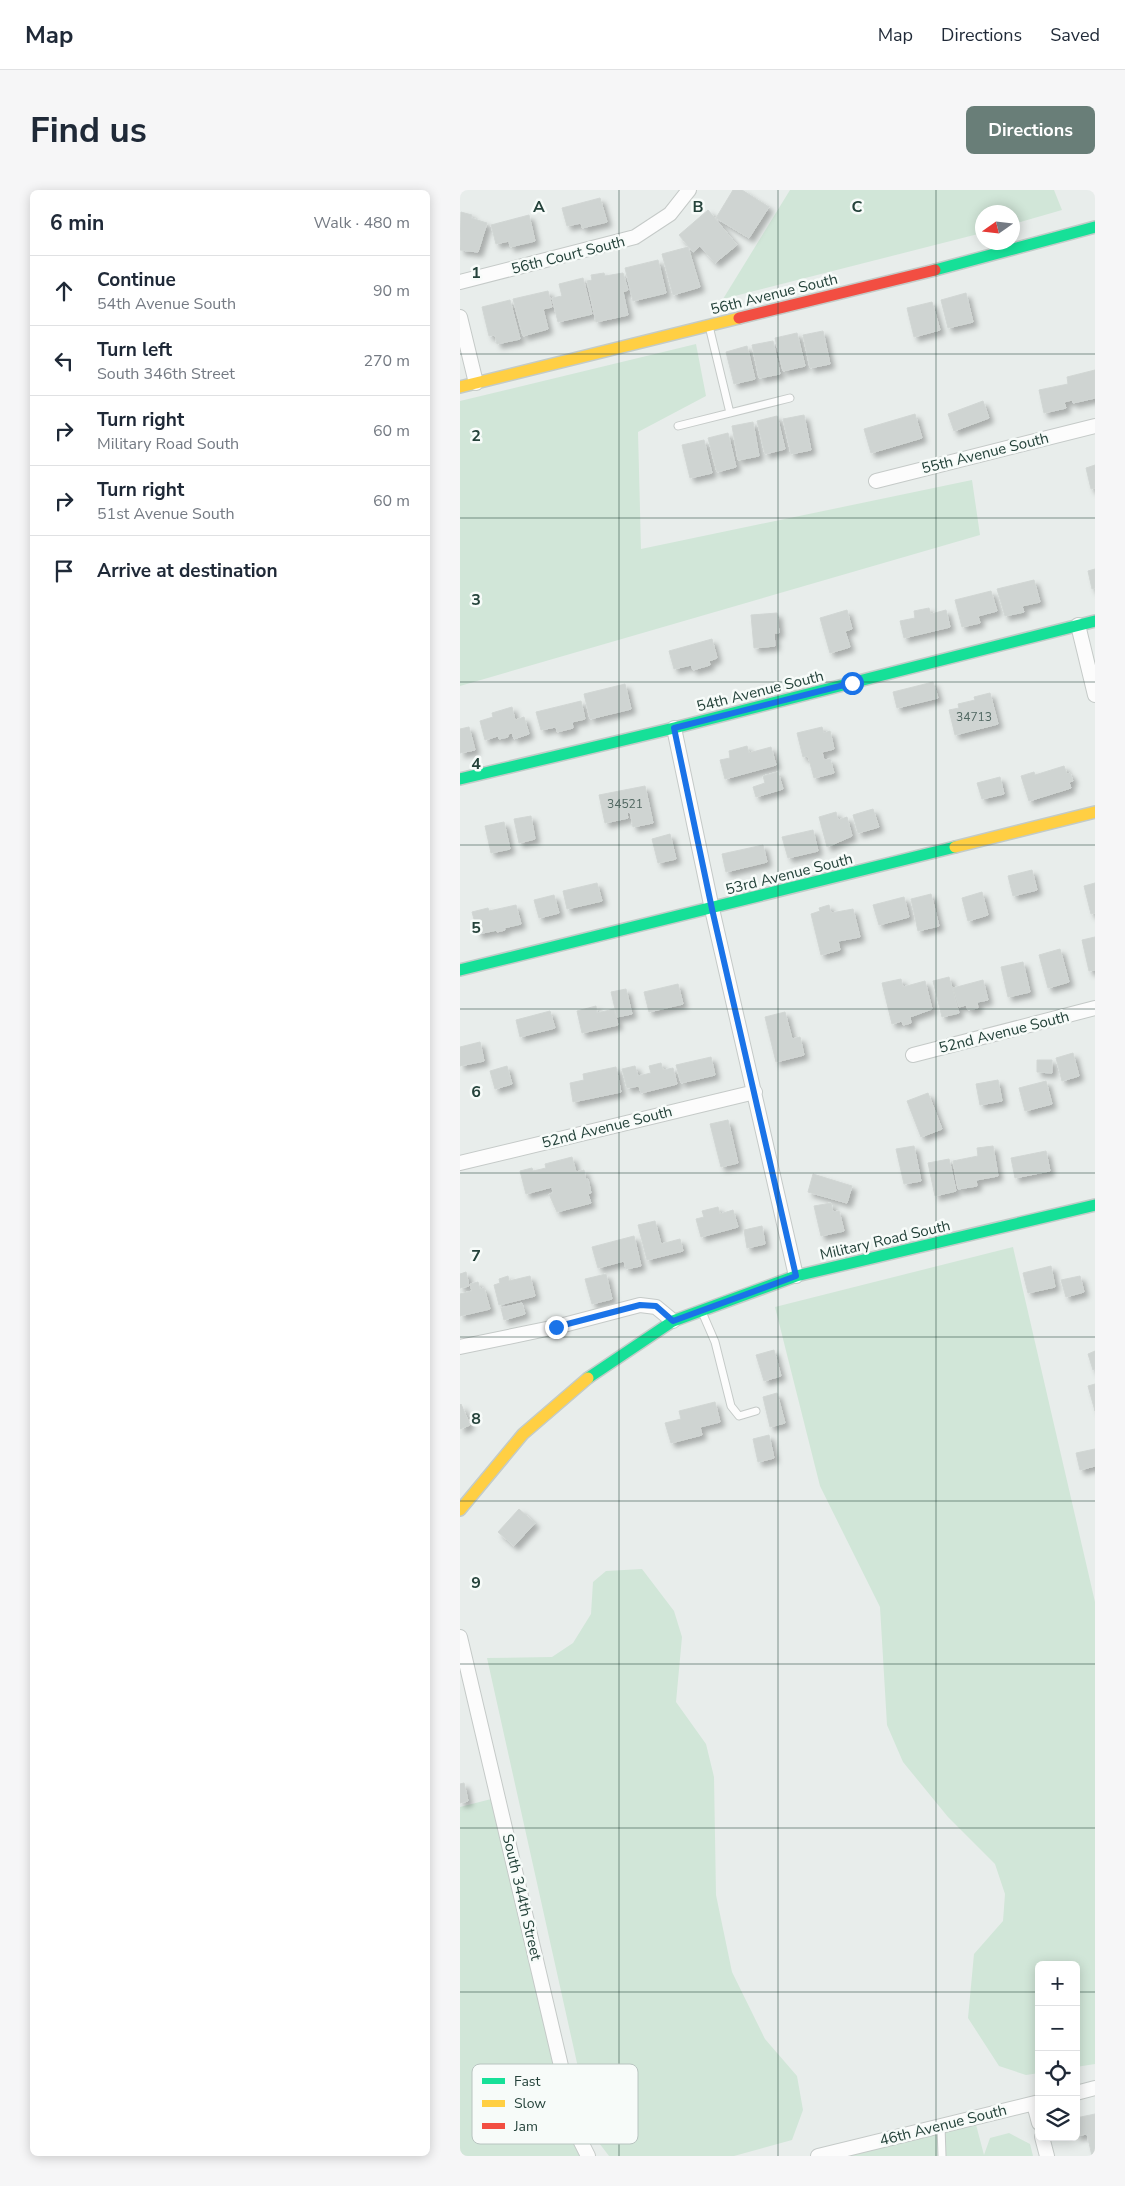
<!DOCTYPE html>
<html lang="en">
<head>
<meta charset="utf-8">
<style>
  :root { --surface:#fff; --page:#f6f6f7; --text:#1f2937; --muted:#747a83; --line:#e0e1e3; --accent:#697e78 }
  body { margin:0; font-family:"Nunito Sans",sans-serif; background:var(--page); color:var(--text) }
  .controls { position:absolute; right:15px; bottom:15px; display:grid; overflow:hidden; border-radius:8px; box-shadow:0 2px 12px #0003 }
  .controls button { width:45px; height:45px; display:grid; place-items:center; padding:0; border:0; border-bottom:1px solid var(--line); background:var(--surface); color:var(--text); font:25px sans-serif }
  .compass { position:absolute; left:515px; top:15px; width:45px; height:45px; border-radius:50%; background:var(--surface); box-shadow:0 2px 12px #0003; rotate:256deg }
  .stop { position:absolute; width:15px; height:15px; margin:-11px; border:4px solid #1a73e8; border-radius:50%; background:#fff }
  .stop.end { background:#1a73e8; border-color:#fff; box-shadow:0 1px 5px #0008 }
  .list { margin:0; padding:0; list-style:none }
  h2 { display:flex; justify-content:space-between; align-items:center; height:65px; margin:0; padding:0 20px; font-size:21px }
  h2 small { font-size:16px; font-weight:400; color:var(--muted) }
  .list li { display:grid; grid-template-columns:32px 1fr auto; gap:15px; align-items:center; box-sizing:border-box; height:70px; padding:0 20px; border-top:1px solid var(--line) }
  .list b { display:block; font-size:19px; white-space:nowrap }
  .list p { margin:0; font-size:16px; white-space:nowrap; color:var(--muted) }
  .list em { font-size:16px; font-style:normal; color:var(--muted) }
  .icon { flex:none; width:28px; height:28px; fill:none; stroke:currentColor; stroke-width:2; stroke-linecap:round; stroke-linejoin:round }
  .map { position:relative; flex:none; width:635px; height:1966px; overflow:hidden; border-radius:8px }
  header { display:flex; align-items:center; gap:30px; box-sizing:border-box; height:70px; padding:0 25px; background:var(--surface); border-bottom:1px solid var(--line) }
  header strong { font-size:24px }
  nav { display:flex; gap:28px; margin-inline-start:auto; font-size:18px }
  .intro { display:flex; align-items:center; justify-content:space-between; box-sizing:border-box; height:120px; padding:0 30px }
  h1 { margin:0; font-size:35px }
  .button { padding:12px 22px; border-radius:8px; background:var(--accent); color:#fff; font-size:18px; font-weight:700 }
  main { display:flex; gap:30px; padding:0 30px }
  aside { flex:1; background:var(--surface); border-radius:8px; box-shadow:0 2px 12px #0003 }
  .map>svg:first-child { display:block }
</style>
</head>
<body>
<header>
<strong>Map</strong>
<nav><a>Map</a><a>Directions</a><a>Saved</a></nav>
</header>
<div class="intro"><h1>Find us</h1><a class="button">Directions</a></div>
<main>
<aside>
<h2>6 min<small>Walk · 480 m</small></h2>
<ul class="list">
<li><svg class="icon" aria-label="ahead" viewBox="0 0 24 24"><path d="M12 20V5M6 11l6-6 6 6"/></svg><div><b>Continue</b><p>54th Avenue South</p></div><em>90 m</em></li>
<li><svg class="icon" aria-label="left" viewBox="0 0 24 24"><path d="M17 20v-9H6M10 6l-5 5 5 5"/></svg><div><b>Turn left</b><p>South 346th Street</p></div><em>270 m</em></li>
<li><svg class="icon" aria-label="right" viewBox="0 0 24 24"><path d="M7 20v-9h11M14 6l5 5-5 5"/></svg><div><b>Turn right</b><p>Military Road South</p></div><em>60 m</em></li>
<li><svg class="icon" aria-label="right" viewBox="0 0 24 24"><path d="M7 20v-9h11M14 6l5 5-5 5"/></svg><div><b>Turn right</b><p>51st Avenue South</p></div><em>60 m</em></li>
<li><svg class="icon" aria-label="arrive" viewBox="0 0 24 24"><path d="M6 21V4h12l-3 4 3 4H6"/></svg><div><b>Arrive at destination</b></div></li>
</ul>
</aside>
<div class="map">
<svg width="635" height="1966" viewBox="0 0 635 1966">
  <defs>
    <filter id="shadow"><feDropShadow dx="4.5" dy="4.5" stdDeviation="2.5" flood-color="#0004"/></filter>
  </defs>
  <rect width="100%" height="100%" fill="#e8edeb"/>
  <!-- green -->
  <path fill="#d1e6d8" d="M330,0H594L602,20L553,34L552,22H522V43L263,109Z
    M236,154L246,206L178,242L181,359L512,290L520,345L0,496V211Z
    M553,1057L635,1412V1874L616,1877V1775H579V1883L566,1885L539,1876L508,1828L514,1764L543,1731L545,1704L535,1674L488,1627L443,1572L427,1535L420,1417L360,1296L315,1117Z
    M182,1379L214,1421L222,1447L216,1512L246,1554L254,1587L256,1705L272,1782L305,1849L337,1886L343,1920L332,1950L274,1966H149L133,1945L27,1468L92,1467L113,1453L131,1424L133,1392L146,1381Z
    M39,1607L128,1966H0V1617Z
    M514,1927L524,1965L530,1948L549,1943L570,1954L573,1966H358Z"/>
  <!-- building -->
  <path fill="#cfd4d2" stroke="#d1d6d4" filter="url(#shadow)" d="M273,0H282L309,17L289,48L256,28Z
    M140,8L147,32L122,38L121,33L107,36L102,18Z
    M248,20L277,55L255,73L240,56L233,62L219,45Z
    M1,22L12,25L11,28L27,33L18,62L0,60Z
    M69,25L75,51L50,57L49,51L36,54L31,35Z
    M228,57L240,97L213,105L202,64Z
    M198,70L206,103L173,111L165,78Z
    M144,83L145,86L163,83L168,100L163,102L168,125L136,132L127,91L132,90L131,85Z
    M123,88L132,124L98,132L92,108L102,106L99,94Z
    M88,101L92,117L83,119L88,139L63,146L53,109Z
    M506,103L513,132L488,138L481,110Z
    M50,110L60,149L37,154L35,145L29,146L22,117Z
    M472,112L480,140L454,147L447,118Z
    M363,141L370,174L350,178L343,145Z
    M337,143L345,176L323,181L315,148Z
    M313,151L320,184L299,188L292,155Z
    M287,156L295,189L274,194L266,162Z
    M635,180V208L613,213L612,210L604,212L606,218L584,223L579,200L608,194L607,187Z
    M523,211L529,228L494,241L488,224Z
    M455,224L462,248L411,263L404,239Z
    M344,225L351,260L331,264L323,229Z
    M317,226L325,259L305,264L297,231Z
    M293,232L299,266L278,270L272,236Z
    M268,243L276,277L257,282L248,248Z
    M244,250L252,283L230,288L222,255Z
    M635,275V298L631,299L626,278Z
    M635,379V398L632,399L628,381Z
    M574,390L580,412L562,416L564,422L545,426L537,399Z
    M531,401L537,421L518,426L520,433L502,437L495,410Z
    M469,418L471,424L486,420L490,437L444,448L440,431L455,428L454,421Z
    M387,420L392,439L385,441L390,457L370,463L360,428Z
    M317,423L319,443H314L315,456L294,458L291,425Z
    M252,449L257,468L249,471L250,475L233,480L231,475L214,479L209,461Z
    M473,492L478,508L437,518L433,502Z
    M165,494L171,519L130,529L124,504Z
    M530,503L538,534L495,545L489,520L499,518L498,514L515,510L514,507Z
    M121,511L125,529L112,532L113,538L97,542L96,537L81,540L76,522Z
    M52,517L55,530L64,527L69,544L54,549L52,543L48,544V547L39,549L38,546L25,550L20,531L33,527L32,523Z
    M9,537L15,560L0,563V539Z
    M362,537L364,543L370,541L374,559L362,562L364,570L370,569L374,583L354,588L348,566L343,567L337,543Z
    M287,556L289,563L311,557L316,575L265,589L260,570L270,568L269,561Z
    M604,576L607,584L610,583L613,591L609,592L611,598L569,611L561,586L574,582L575,585Z
    M318,582L323,599L296,607L293,597L305,593L303,586Z
    M540,587L544,604L522,609L517,593Z
    M185,596L193,633L173,637L170,622L167,623L168,628L145,633L139,605Z
    M413,619L419,637L398,643L393,625Z
    M376,622L378,630L387,627L392,646L367,657L359,627Z
    M71,626L75,649L59,653L54,629Z
    M44,632L50,659L31,663L25,636Z
    M353,640L358,661L328,668L322,647Z
    M210,644L216,669L198,673L192,649Z
    M303,655L307,672L266,682L262,664Z
    M572,680L577,700L553,706L548,686Z
    M137,693L142,711L107,719L103,701Z
    M635,693V723L631,724L624,696Z
    M522,702L528,725L508,731L502,708Z
    M471,704L479,736L458,741L451,709Z
    M94,705L99,723L79,728L74,710Z
    M444,707L449,727L419,735L413,715Z
    M56,715L61,734L44,738L45,740L37,742V740L18,744L12,722L28,718L29,721Z
    M369,715L371,723L393,719L400,747L378,751L380,760L361,765L351,724L360,721L359,718Z
    M635,747V780L629,781L622,750Z
    M600,759L609,792L588,798L579,765Z
    M563,772L570,802L548,807L541,777Z
    M489,787L499,823L482,827L473,791Z
    M441,789L443,797L465,791L472,819L450,827L451,833L443,835L442,831L432,834L422,793Z
    M523,790L528,810L517,812L518,818L508,820L506,815L499,817L493,798Z
    M218,794L223,814L189,822L184,802Z
    M166,799L172,824L157,827L151,802Z
    M136,816L137,823L154,819L158,835L122,843L117,821Z
    M90,821L95,838L60,847L56,830Z
    M325,822L332,849L340,847L344,865L316,872L305,827Z
    M20,852L24,871L0,876V857Z
    M613,863L619,886L602,891L596,868Z
    M251,867L255,885L221,893L216,875Z
    M577,870H592V883L577,882Z
    M201,873L203,880L213,878L217,894L181,903L179,896L167,898L162,879L175,876L178,886L191,883L189,876Z
    M47,876L52,894L35,899L30,881Z
    M156,877L161,902L113,912L110,893L124,890L123,884Z
    M538,890L542,911L520,915L516,894Z
    M586,891L592,914L565,921L559,898Z
    M468,903L482,939L461,947L447,911Z
    M268,930L278,973L261,977L250,934Z
    M454,956L461,991L444,994L436,959Z
    M533,956L538,986L516,990L517,996L498,999L493,971L518,966L517,958Z
    M586,961L590,981L555,988L551,968Z
    M112,967L116,982L124,980L126,990L128,989L131,1003L128,1004L131,1013L97,1022L89,1004L93,1003L92,997L66,1004L60,981L72,978L73,981L86,978L85,974Z
    M489,969L496,1001L475,1006L468,973Z
    M353,984L392,996L387,1013L348,1002Z
    M371,1013L373,1022L379,1021L384,1041L361,1046L354,1016Z
    M258,1017L260,1024L273,1020L278,1037L241,1047L236,1029L244,1027L242,1021Z
    M195,1031L201,1054L220,1049L223,1061L187,1070L178,1035Z
    M302,1036L305,1054L287,1058L284,1040Z
    M174,1046L181,1076L166,1079L164,1071L138,1078L132,1057Z
    M591,1076L595,1097L568,1103L563,1083Z
    M6,1082L9,1096L0,1098V1084Z
    M146,1084L152,1109L132,1114L125,1089Z
    M48,1086L49,1091L70,1086L75,1106L39,1115L34,1095L40,1093L39,1089Z
    M620,1086L624,1102L606,1107L601,1090Z
    M18,1092L20,1099L24,1098L30,1119L0,1126V1104L12,1101L10,1094Z
    M62,1113L65,1124L44,1130L41,1118Z
    M314,1160L321,1186L304,1191L296,1165Z
    M635,1161V1179L633,1180L628,1164Z
    M635,1194V1221L628,1196Z
    M317,1203L325,1233L310,1237L303,1207Z
    M255,1212L260,1232L240,1237L242,1245L211,1253L205,1233L221,1229L219,1221Z
    M1,1214L10,1235L0,1239V1215Z
    M309,1245L314,1268L298,1272L293,1249Z
    M635,1259V1276L620,1280L616,1263Z
    M59,1319L75,1333L54,1356L38,1342Z
    M4,1593L8,1611L0,1613V1594Z
    M635,1924V1966H632L627,1944L616,1946V1928Z"/>
  <g fill="none" stroke-linecap="round" stroke-linejoin="round">
    <!-- lane casing -->
    <g stroke="#c5cac8" stroke-width="9">
      <path id="lane" d="M249,136L270,223
        M218,236L330,208
        M242,1122L255,1152L271,1216L279,1226L296,1221
        M481,1936L482,1966"/>
    </g>
    <!-- street casing -->
    <g stroke="#c5cac8" stroke-width="16">
      <path id="street" d="M0,92L175,47L210,24L229,0
        M0,127L16,193
        M416,291L635,236
        M618,435L635,505
        M214,538L252,719L336,1086
        M453,865L635,818
        M0,973L295,902
        M0,1157L96,1137L180,1115L196,1117L213,1131
        M0,1447L117,1944L128,1966
        M616,1903L635,1898
        M574,1914L579,1933
        M582,1947L587,1966
        M358,1966L579,1912"/>
    </g>
    <!-- fast casing -->
    <g stroke="#c3cbc8" stroke-width="14">
      <path id="fast" d="M475,80L635,37
        M0,589L214,538L635,431
        M0,780L495,657
        M128,1188L213,1131L336,1086L635,1015"/>
    </g>
    <!-- slow casing -->
    <g stroke="#c3cbc8" stroke-width="14">
      <path id="slow" d="M0,197L279,128
        M495,657L635,622
        M0,1320L63,1244L128,1188"/>
    </g>
    <!-- jam casing -->
    <g stroke="#c3cbc8" stroke-width="14">
      <path id="jam" d="M279,128L475,80"/>
    </g>
    <!-- lane -->
    <use href="#lane" stroke="#fcfcfc" stroke-width="7"/>
    <!-- street -->
    <use href="#street" stroke="#fcfcfc" stroke-width="14"/>
    <!-- fast -->
    <use href="#fast" stroke="#16e098" stroke-width="11"/>
    <!-- slow -->
    <use href="#slow" stroke="#ffcf43" stroke-width="11"/>
    <!-- jam -->
    <use href="#jam" stroke="#f24e42" stroke-width="11"/>
  </g>
  <g fill="none" stroke-linecap="round" stroke-linejoin="round">
    <!-- route -->
    <path stroke="#1a73e8" stroke-width="6" d="M96,1137L180,1115L196,1116L213,1131L336,1086L252,719L214,538L392,493"/>
  </g>
  <!-- grid -->
  <path fill="none" stroke="#24423a" stroke-width="1" stroke-opacity="0.55" d="M159,0V1966M318,0V1966M476,0V1966M0,164H635M0,328H635M0,492H635M0,655H635M0,819H635M0,983H635M0,1147H635M0,1311H635M0,1474H635M0,1638H635M0,1802H579M616,1802H635"/>
  <g text-anchor="middle" dominant-baseline="central" stroke-width="5" stroke-linejoin="round" paint-order="stroke">
    <!-- number labels -->
    <g font-size="12" fill="#506761">
      <text x="514" y="527">34713</text>
      <text x="165" y="614">34521</text>
    </g>
    <!-- street labels -->
    <g font-size="15" fill="#24423a" stroke="#f7fbf9">
      <text transform="translate(108 65) rotate(-14)">56th Court South</text>
      <text transform="translate(314 104) rotate(-14)">56th Avenue South</text>
      <text transform="translate(525 263) rotate(-14)">55th Avenue South</text>
      <text transform="translate(300 501) rotate(-14)">54th Avenue South</text>
      <text transform="translate(329 684) rotate(-14)">53rd Avenue South</text>
      <text transform="translate(544 842) rotate(-14)">52nd Avenue South</text>
      <text transform="translate(147 937) rotate(-14)">52nd Avenue South</text>
      <text transform="translate(425 1050) rotate(-13)">Military Road South</text>
      <text transform="translate(62 1707) rotate(77)">South 344th Street</text>
      <text transform="translate(483 1935) rotate(-14)">46th Avenue South</text>
    </g>
  </g>
  <!-- legend -->
  <rect x="12" y="1874" width="166" height="80" rx="8" fill="#f7fbf9" stroke="#b8c4c0" stroke-width="1"/>
  <rect x="22" y="1888" width="23" height="6" fill="#16e098"/>
  <rect x="22" y="1910" width="23" height="7" fill="#ffcf43"/>
  <rect x="22" y="1933" width="23" height="6" fill="#f24e42"/>
  <g font-size="14" fill="#24423a">
    <text x="54" y="1896">Fast</text>
    <text x="54" y="1918">Slow</text>
    <text x="54" y="1941">Jam</text>
  </g>
  <g font-size="16" text-anchor="middle" font-weight="bold" fill="#24423a" stroke="#f7fbf9" stroke-width="5" stroke-linejoin="round" paint-order="stroke">
    <text x="79" y="22">A</text>
    <text x="238" y="22">B</text>
    <text x="397" y="22">C</text>
    <text x="16" y="88">1</text>
    <text x="16" y="251">2</text>
    <text x="16" y="415">3</text>
    <text x="16" y="579">4</text>
    <text x="16" y="743">5</text>
    <text x="16" y="907">6</text>
    <text x="16" y="1071">7</text>
    <text x="16" y="1234">8</text>
    <text x="16" y="1398">9</text>
  </g>
</svg>
<div class="controls">
<button>+</button>
<button>−</button>
<button><svg class="icon" aria-label="locate" viewBox="0 0 24 24"><circle cx="12" cy="12" r="6"/><path d="M12 2v4M12 18v4M2 12h4M18 12h4"/></svg></button>
<button><svg class="icon" aria-label="layers" viewBox="0 0 24 24"><path d="M12 4l9 5-9 5-9-5zM3 14l9 5 9-5"/></svg></button>
</div>
<svg class="compass" viewBox="-18 -18 36 36"><path d="M0-13l5 13h-10z" fill="#e53935"/><path d="M0 13l5-13h-10z" fill="#747a83"/></svg>
<div class="stop" style="left:392px;top:493px"></div>
<div class="stop end" style="left:96px;top:1137px"></div>
</div>
</main>
</body>
</html>
